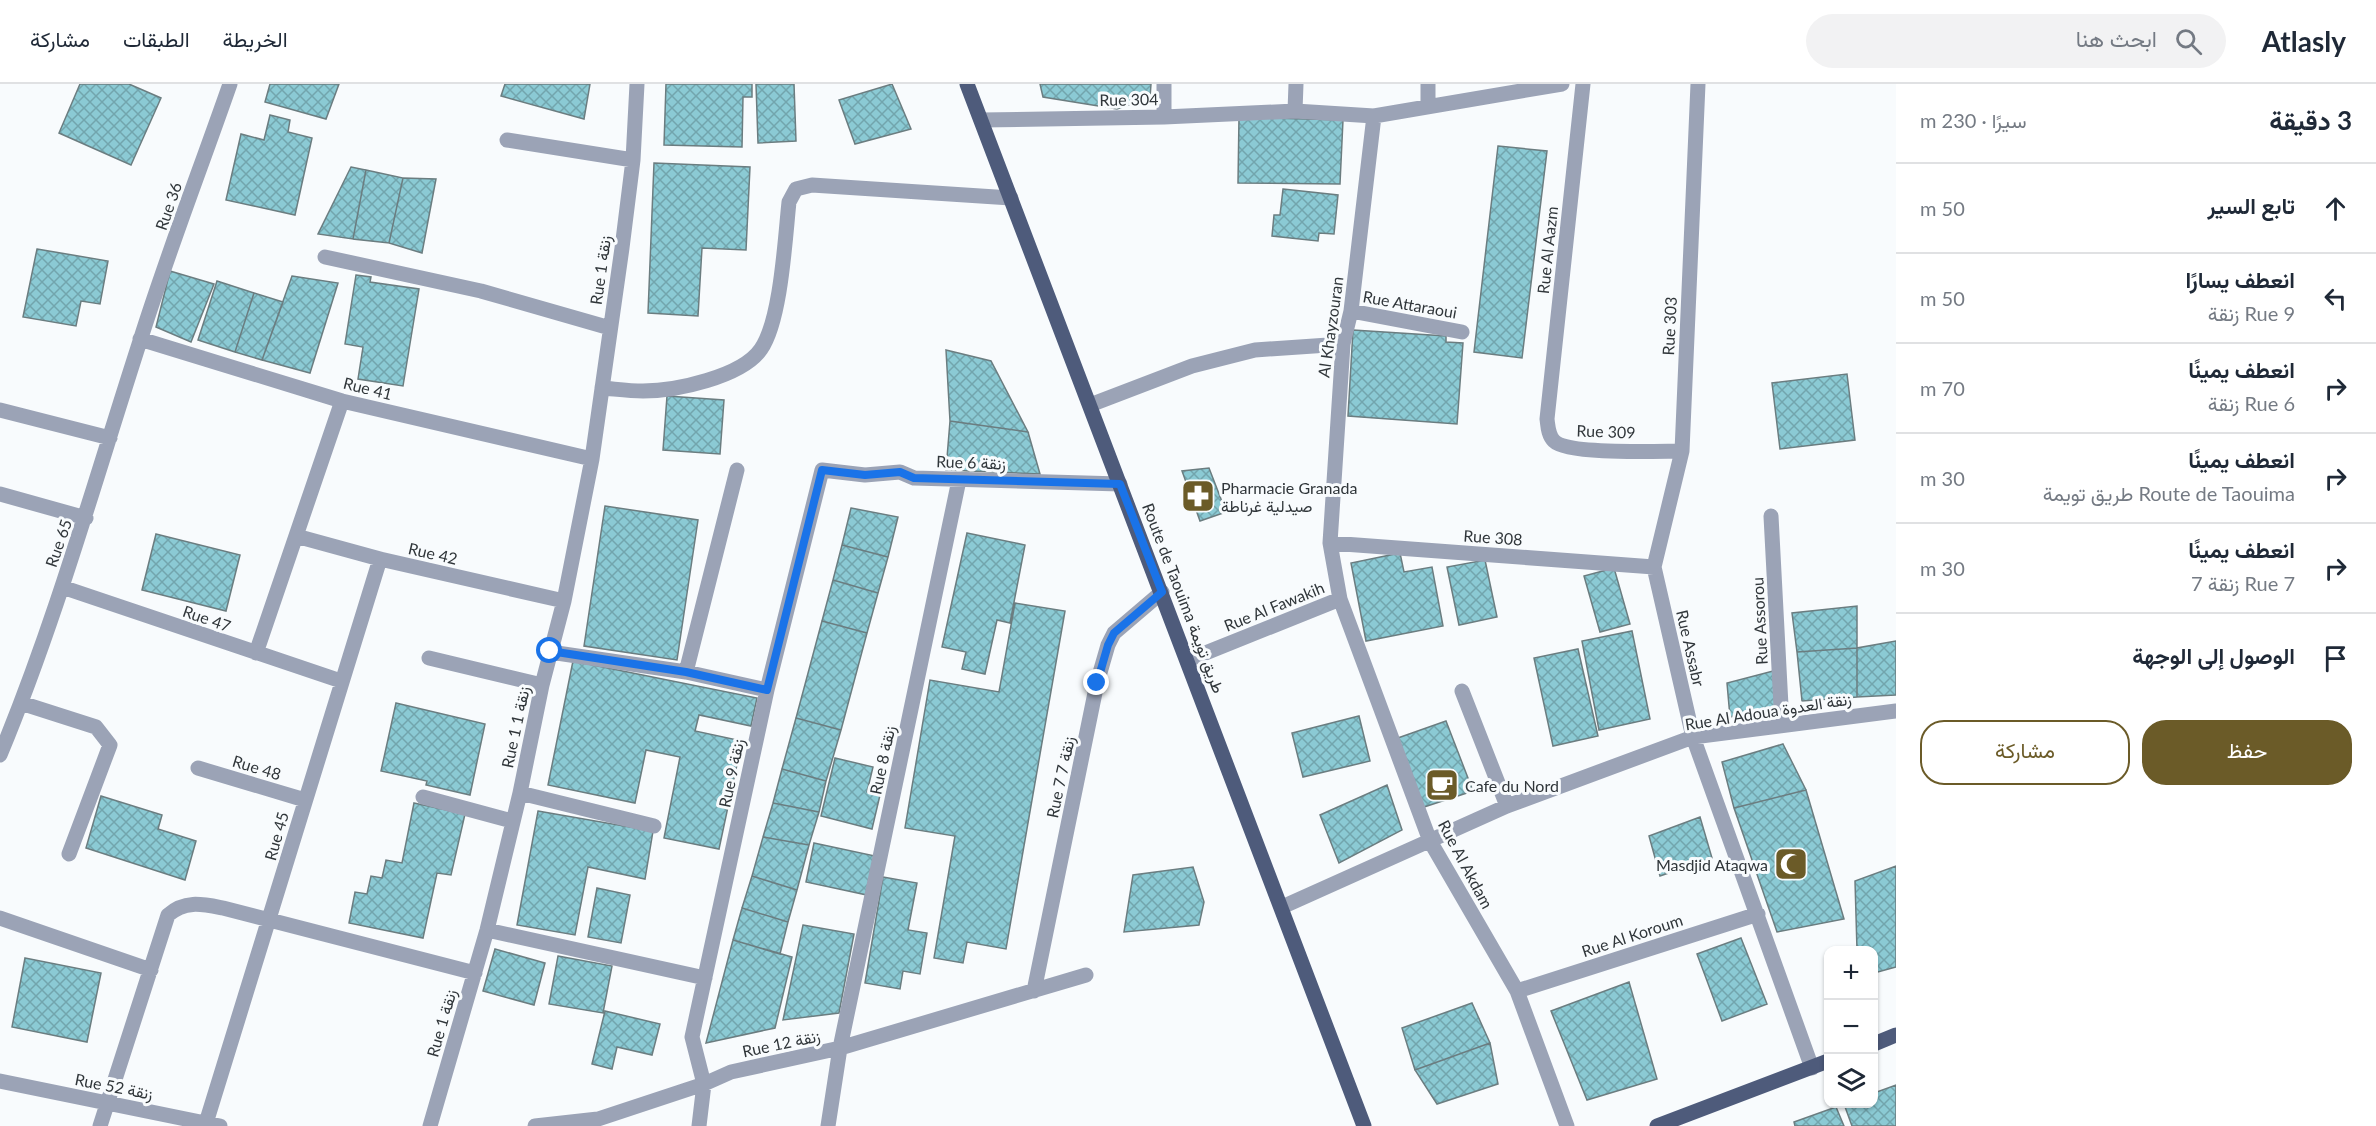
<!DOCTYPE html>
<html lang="ar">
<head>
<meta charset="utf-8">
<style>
  :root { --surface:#fff; --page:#f2f2f3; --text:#1f2937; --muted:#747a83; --line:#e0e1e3; --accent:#6b5b28 }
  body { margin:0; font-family:Lato,Vazirmatn,sans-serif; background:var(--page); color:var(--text); direction:rtl }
  .controls { position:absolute; right:18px; bottom:18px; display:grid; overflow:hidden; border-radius:12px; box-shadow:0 2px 4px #0004 }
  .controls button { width:54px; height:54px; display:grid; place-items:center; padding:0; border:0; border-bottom:2px solid var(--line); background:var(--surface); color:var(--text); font:30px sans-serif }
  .stop { position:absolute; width:18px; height:18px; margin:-14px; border:4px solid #1a73e8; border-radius:50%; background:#fff }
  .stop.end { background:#1a73e8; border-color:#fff; box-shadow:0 2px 6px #0008 }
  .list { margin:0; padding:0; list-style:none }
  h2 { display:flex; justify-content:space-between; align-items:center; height:78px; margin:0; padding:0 24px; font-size:26px }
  h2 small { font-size:20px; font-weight:400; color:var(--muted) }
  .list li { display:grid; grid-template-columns:39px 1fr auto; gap:18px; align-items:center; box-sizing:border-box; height:90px; padding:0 24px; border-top:2px solid var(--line) }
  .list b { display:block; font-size:22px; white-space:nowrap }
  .list p { margin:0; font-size:20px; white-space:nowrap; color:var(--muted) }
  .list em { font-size:20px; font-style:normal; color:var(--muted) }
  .actions { display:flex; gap:12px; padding:18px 24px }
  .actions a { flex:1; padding:14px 0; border:2px solid var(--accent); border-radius:24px; text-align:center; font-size:21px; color:var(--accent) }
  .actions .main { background:var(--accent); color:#fff }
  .icon { flex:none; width:33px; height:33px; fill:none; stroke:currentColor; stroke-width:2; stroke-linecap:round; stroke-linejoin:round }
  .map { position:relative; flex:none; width:1896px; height:1042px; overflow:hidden; direction:ltr }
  header { display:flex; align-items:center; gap:36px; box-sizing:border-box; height:84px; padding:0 30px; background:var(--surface); border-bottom:2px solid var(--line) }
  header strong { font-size:28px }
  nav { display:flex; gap:33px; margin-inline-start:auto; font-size:21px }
  .search { width:420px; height:54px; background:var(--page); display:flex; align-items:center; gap:15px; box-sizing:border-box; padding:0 21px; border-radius:33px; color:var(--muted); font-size:22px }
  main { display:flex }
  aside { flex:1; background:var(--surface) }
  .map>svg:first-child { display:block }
</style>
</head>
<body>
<header>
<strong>Atlasly</strong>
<div class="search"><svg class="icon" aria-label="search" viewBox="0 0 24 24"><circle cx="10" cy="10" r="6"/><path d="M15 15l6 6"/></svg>ابحث هنا</div>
<nav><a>الخريطة</a><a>الطبقات</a><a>مشاركة</a></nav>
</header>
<main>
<aside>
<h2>3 دقيقة<small>سيرًا · 230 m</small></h2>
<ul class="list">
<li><svg class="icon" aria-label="ahead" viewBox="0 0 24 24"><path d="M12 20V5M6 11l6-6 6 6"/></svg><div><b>تابع السير</b></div><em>50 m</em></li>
<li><svg class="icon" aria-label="left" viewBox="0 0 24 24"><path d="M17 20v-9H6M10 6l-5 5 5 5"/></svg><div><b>انعطف يسارًا</b><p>Rue 9 زنقة</p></div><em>50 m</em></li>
<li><svg class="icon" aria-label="right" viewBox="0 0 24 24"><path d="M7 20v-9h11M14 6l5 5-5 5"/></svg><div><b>انعطف يمينًا</b><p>Rue 6 زنقة</p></div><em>70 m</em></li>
<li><svg class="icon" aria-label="right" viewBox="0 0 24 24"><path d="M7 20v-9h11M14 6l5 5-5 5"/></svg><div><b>انعطف يمينًا</b><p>Route de Taouima طريق تويمة</p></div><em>30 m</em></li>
<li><svg class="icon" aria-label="right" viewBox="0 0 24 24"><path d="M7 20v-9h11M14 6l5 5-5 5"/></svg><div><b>انعطف يمينًا</b><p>Rue 7 زنقة 7</p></div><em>30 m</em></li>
<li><svg class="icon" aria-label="arrive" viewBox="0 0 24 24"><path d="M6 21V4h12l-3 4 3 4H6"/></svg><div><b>الوصول إلى الوجهة</b></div></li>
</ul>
<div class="actions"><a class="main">حفظ</a><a>مشاركة</a></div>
</aside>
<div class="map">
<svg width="1896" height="1042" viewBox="0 0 1896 1042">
  <defs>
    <pattern id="building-cross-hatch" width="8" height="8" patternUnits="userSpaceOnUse" patternTransform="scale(1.5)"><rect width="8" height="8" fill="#8bcad4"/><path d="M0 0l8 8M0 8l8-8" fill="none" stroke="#72a5ad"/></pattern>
  </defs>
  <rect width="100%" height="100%" fill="#f8fbfd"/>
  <!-- building -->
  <path fill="url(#building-cross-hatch)" stroke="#6b7d80" stroke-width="1.5" d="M80,0H129L161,14L131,81L59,49Z
    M270,0H339L326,35L265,18Z
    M505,0H590L584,35L501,12Z
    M666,0H752V13H743L742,63L664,61Z
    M756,0H794L796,57L758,59Z
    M892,0L911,45L855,60L839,16Z
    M1040,0H1151L1150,14L1117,25L1043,13Z
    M270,31L290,36L288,48L312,54L295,131L226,116L241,50L264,56Z
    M1239,33L1343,36L1340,100L1238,99Z
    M1498,62L1547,67L1522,274L1474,268Z
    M654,79L750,83L746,166L702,164L698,232L648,229Z
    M351,83L366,86L353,155L318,150Z
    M366,86L403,94L389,159L353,155Z
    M403,94L436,95L422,169L389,159Z
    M1283,105L1338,111L1334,150L1319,149L1318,157L1272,152L1274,131H1280Z
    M37,165L108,177L100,220L81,217L76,242L23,233Z
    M170,187L214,200L191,258L156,243Z
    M356,191L371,193L370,198L419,205L403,302L358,295L363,263L345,260Z
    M292,192L338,199L310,289L262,276Z
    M217,197L254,209L235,268L198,256Z
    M254,209L283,218L262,276L235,268Z
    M1353,246L1446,252V258L1463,259L1457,340L1348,332Z
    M946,266L991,277L1028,348L950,337Z
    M1847,290L1855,356L1780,365L1772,299Z
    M667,312L724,316L720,370L663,366Z
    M950,337L1028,348L1040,390L946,386Z
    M1209,384L1226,428L1200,437L1182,387Z
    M605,422L698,436L677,576L584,562Z
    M851,424L898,433L888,473L842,461Z
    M967,449L1025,461L1010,539L997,536L985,590L962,585L966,568L942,563Z
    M156,450L240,471L226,527L142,506Z
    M842,461L888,473L878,509L833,496Z
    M1400,469L1404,488L1432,483L1443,542L1366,557L1351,479Z
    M1485,476L1497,533L1459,541L1447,483Z
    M1614,484L1630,540L1600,548L1584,492Z
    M833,496L878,509L867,549L822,537Z
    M1015,519L1065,527L1006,865L967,858L963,879L934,874L955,752L905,744L930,596L999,608Z
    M1857,522V564L1797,568L1792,529Z
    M822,537L867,549L841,646L796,634Z
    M1632,547L1650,635L1599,646L1582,557Z
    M1896,557V611L1857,613V564Z
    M1857,564V613L1802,617L1797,568Z
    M1578,565L1598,652L1553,662L1534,574Z
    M573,577L757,614L751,642L699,631L695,647L742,657L719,765L664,754L680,673L646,666L635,719L548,701Z
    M1777,586L1776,625L1730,633L1727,599Z
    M396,619L485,640L470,711L426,701L427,697L381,687Z
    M1359,632L1370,677L1303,693L1292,649Z
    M796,634L841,646L826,697L782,685Z
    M1446,637L1473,707L1421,724L1395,655Z
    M1783,660L1806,706L1734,724L1722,678Z
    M835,674L873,683L867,708L880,711L872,745L821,732Z
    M782,685L826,697L819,728L773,719Z
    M1387,701L1402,746L1339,779L1320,731Z
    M1806,706L1844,835L1777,848L1734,724Z
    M101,712L162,731L158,745L196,757L185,796L86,764Z
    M414,719L465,730L451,791L437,789L423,854L349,839L355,808L367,810L371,792L382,794L386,776L402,779Z
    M773,719L819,728L809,761L763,753Z
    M538,727L653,747L645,795L588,783L575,851L517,841Z
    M1700,733L1712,774L1660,792L1649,752Z
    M763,753L809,761L797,806L752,792Z
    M814,759L875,772L867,811L806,798Z
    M1896,782V883L1874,889V866H1857L1855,797Z
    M1193,783L1204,818L1199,841L1124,848L1133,791Z
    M752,792L797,806L788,838L742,824Z
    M883,793L917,799L908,846L927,849L920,890L903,887L900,905L865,899Z
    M597,804L630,811L621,859L588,853Z
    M742,824L788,838L780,870L733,856Z
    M803,841L854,850L839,929L783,936Z
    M1741,854L1767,920L1722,937L1697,870Z
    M733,856L792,873L775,944L706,959Z
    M495,865L545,879L534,921L483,907Z
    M558,872L612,882L603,929L549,920Z
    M25,874L101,889L87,958L12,943Z
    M1629,898L1657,995L1587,1016L1551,927Z
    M1472,919L1490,959L1415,986L1402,944Z
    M605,927L660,940L652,971L617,963L612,985L592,980Z
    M1490,959L1498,1000L1437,1020L1415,986Z
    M1896,1001V1042H1852L1844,1020H1874V1009Z
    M1836,1023L1844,1042H1795L1794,1038Z"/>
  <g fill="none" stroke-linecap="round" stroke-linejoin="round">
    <!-- minor -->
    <path stroke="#9ba3b6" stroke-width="15" d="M1583,0L1547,335C1548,342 1548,351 1554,357C1568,371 1659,367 1682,367
      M1698,0L1682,367L1654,483L1693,653L1812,984
      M1428,23V0
      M1295,27L1296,0
      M1374,32L1351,227L1343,260L1330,459L1340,515L1430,757L1517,907L1567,1042
      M1164,33V0
      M981,36L1164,33L1295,27L1374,32L1562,0
      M507,56L633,76
      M325,173L481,207L610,244
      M1351,227L1462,248
      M140,255L342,317L592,375
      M602,304C615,305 629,307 643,307C675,307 742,293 761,265C781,236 785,155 789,118L796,105L812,101L1011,114
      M1090,321L1192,282L1255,266L1343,260
      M0,326L110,354
      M0,410L86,434
      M1771,432L1782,641
      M296,452L380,475L564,517
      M1330,459L1654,483
      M62,503L341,597
      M550,568L686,588L767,606
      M256,569L342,317
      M429,574L542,601
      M1188,576L1340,515
      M686,588L737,386
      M1462,607L1507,722
      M21,619L96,643L110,661L69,770
      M0,671C56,536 95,396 140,257C167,171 200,86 230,0
      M198,684L305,716
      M520,709L654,742
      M423,713L512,737
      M1282,823L1507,722L1693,653L1896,627
      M0,834L151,886
      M487,846L705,894
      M1034,907L1097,599L1108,561L1114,549L1162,508
      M1517,907L1758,830
      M0,997L220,1042
      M206,1039L380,475
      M100,1042L168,831C185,816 202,820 223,824L475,889
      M430,1042L487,846L520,709L542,601L564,517L592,375L622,164L633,76L637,0
      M535,1042L598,1035L704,1000L731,988L840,964L1086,891
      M699,1042L704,1000L692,953L767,606L822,386L865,391L900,388L914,394L1120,400
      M828,1042L840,964L959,396"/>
    <!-- major -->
    <path stroke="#4e5b7b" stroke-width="15" d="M967,0L1364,1042
      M1874,960L1896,951
      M1657,1042L1828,977"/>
  </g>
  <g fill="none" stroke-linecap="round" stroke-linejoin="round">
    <!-- route -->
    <path stroke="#1a73e8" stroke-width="8" d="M550,567L686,588L767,606L822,386L865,391L900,388L914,394L1120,400L1162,508L1114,549L1108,561L1097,599"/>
  </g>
  <!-- icons -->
  <defs>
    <g id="pharmacy-square" transform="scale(1.725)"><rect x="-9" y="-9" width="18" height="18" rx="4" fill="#6b5b28" stroke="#f8fbfd"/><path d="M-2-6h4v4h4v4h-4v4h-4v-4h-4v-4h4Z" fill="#fff"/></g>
    <g id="cafe-square" transform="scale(1.725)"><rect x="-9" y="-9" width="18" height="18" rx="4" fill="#6b5b28" stroke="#f8fbfd"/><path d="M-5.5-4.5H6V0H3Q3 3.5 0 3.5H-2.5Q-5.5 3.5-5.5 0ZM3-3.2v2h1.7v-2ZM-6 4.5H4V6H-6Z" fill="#fff"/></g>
    <g id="mosque-square" transform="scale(1.725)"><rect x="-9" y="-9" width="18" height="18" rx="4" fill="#6b5b28" stroke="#f8fbfd"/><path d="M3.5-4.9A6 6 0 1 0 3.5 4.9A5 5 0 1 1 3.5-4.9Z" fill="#fff"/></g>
  </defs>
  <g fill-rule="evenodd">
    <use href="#pharmacy-square" x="1198" y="412"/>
    <use href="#cafe-square" x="1442" y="701"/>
    <use href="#mosque-square" x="1791" y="780"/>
  </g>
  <g text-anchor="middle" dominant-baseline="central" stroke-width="6" stroke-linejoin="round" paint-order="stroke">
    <!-- street labels -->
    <g font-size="16" fill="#30363a" stroke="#f8fbfd">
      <text transform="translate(1129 15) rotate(-1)">Rue 304</text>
      <text transform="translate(168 122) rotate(-71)">Rue 36</text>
      <text transform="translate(1547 166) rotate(-84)">Rue Al Aazm</text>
      <text transform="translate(600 186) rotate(-82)">Rue 1 زنقة</text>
      <text transform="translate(1410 220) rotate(10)">Rue Attaraoui</text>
      <text transform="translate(1669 242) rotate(-87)">Rue 303</text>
      <text transform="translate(1330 243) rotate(-82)">Al Khayzouran</text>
      <text transform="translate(368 304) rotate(14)">Rue 41</text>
      <text transform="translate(1606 347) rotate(2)">Rue 309</text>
      <text transform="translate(971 378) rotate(2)">Rue 6 زنقة</text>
      <text transform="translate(1493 453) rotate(4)">Rue 308</text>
      <text transform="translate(58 459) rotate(-71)">Rue 65</text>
      <text transform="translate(433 469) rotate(13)">Rue 42</text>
      <text transform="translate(1184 514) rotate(69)">Route de Taouima طريق تويمة</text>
      <text transform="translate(1274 522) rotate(-22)">Rue Al Fawakih</text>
      <text transform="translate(207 534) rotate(19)">Rue 47</text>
      <text transform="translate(1759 537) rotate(-93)">Rue Assorou</text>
      <text transform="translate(1691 564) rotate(77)">Rue Assabr</text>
      <text transform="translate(1768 627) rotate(-9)">Rue Al Adoua زنقة العدوة</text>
      <text transform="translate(515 643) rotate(-78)">Rue 1 زنقة 1</text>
      <text transform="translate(882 676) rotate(-78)">Rue 8 زنقة</text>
      <text transform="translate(257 683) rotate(17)">Rue 48</text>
      <text transform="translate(731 689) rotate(-78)">Rue 9 زنقة</text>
      <text transform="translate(1060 693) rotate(-78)">Rue 7 زنقة 7</text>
      <text transform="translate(276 752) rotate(-74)">Rue 45</text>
      <text transform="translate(1466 780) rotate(62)">Rue Al Akdam</text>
      <text transform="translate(1632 851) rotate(-18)">Rue Al Koroum</text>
      <text transform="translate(441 939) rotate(-74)">Rue 1 زنقة</text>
      <text transform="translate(781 959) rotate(-12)">Rue 12 زنقة</text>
      <text transform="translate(114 1002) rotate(11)">Rue 52 زنقة</text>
    </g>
    <!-- poi labels -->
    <g font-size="16" fill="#30363a" stroke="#f8fbfd" text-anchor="start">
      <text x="1221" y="403">Pharmacie Granada<tspan x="1221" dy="18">صيدلية غرناطة</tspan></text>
      <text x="1465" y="701">Cafe du Nord</text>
      <text x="1768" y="780" text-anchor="end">Masdjid Ataqwa</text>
    </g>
  </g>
</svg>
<div class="controls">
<button>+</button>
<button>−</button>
<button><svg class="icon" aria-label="layers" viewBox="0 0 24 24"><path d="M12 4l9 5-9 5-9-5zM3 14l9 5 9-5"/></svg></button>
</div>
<div class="stop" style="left:550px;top:567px"></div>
<div class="stop end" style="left:1097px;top:599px"></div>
</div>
</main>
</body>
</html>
